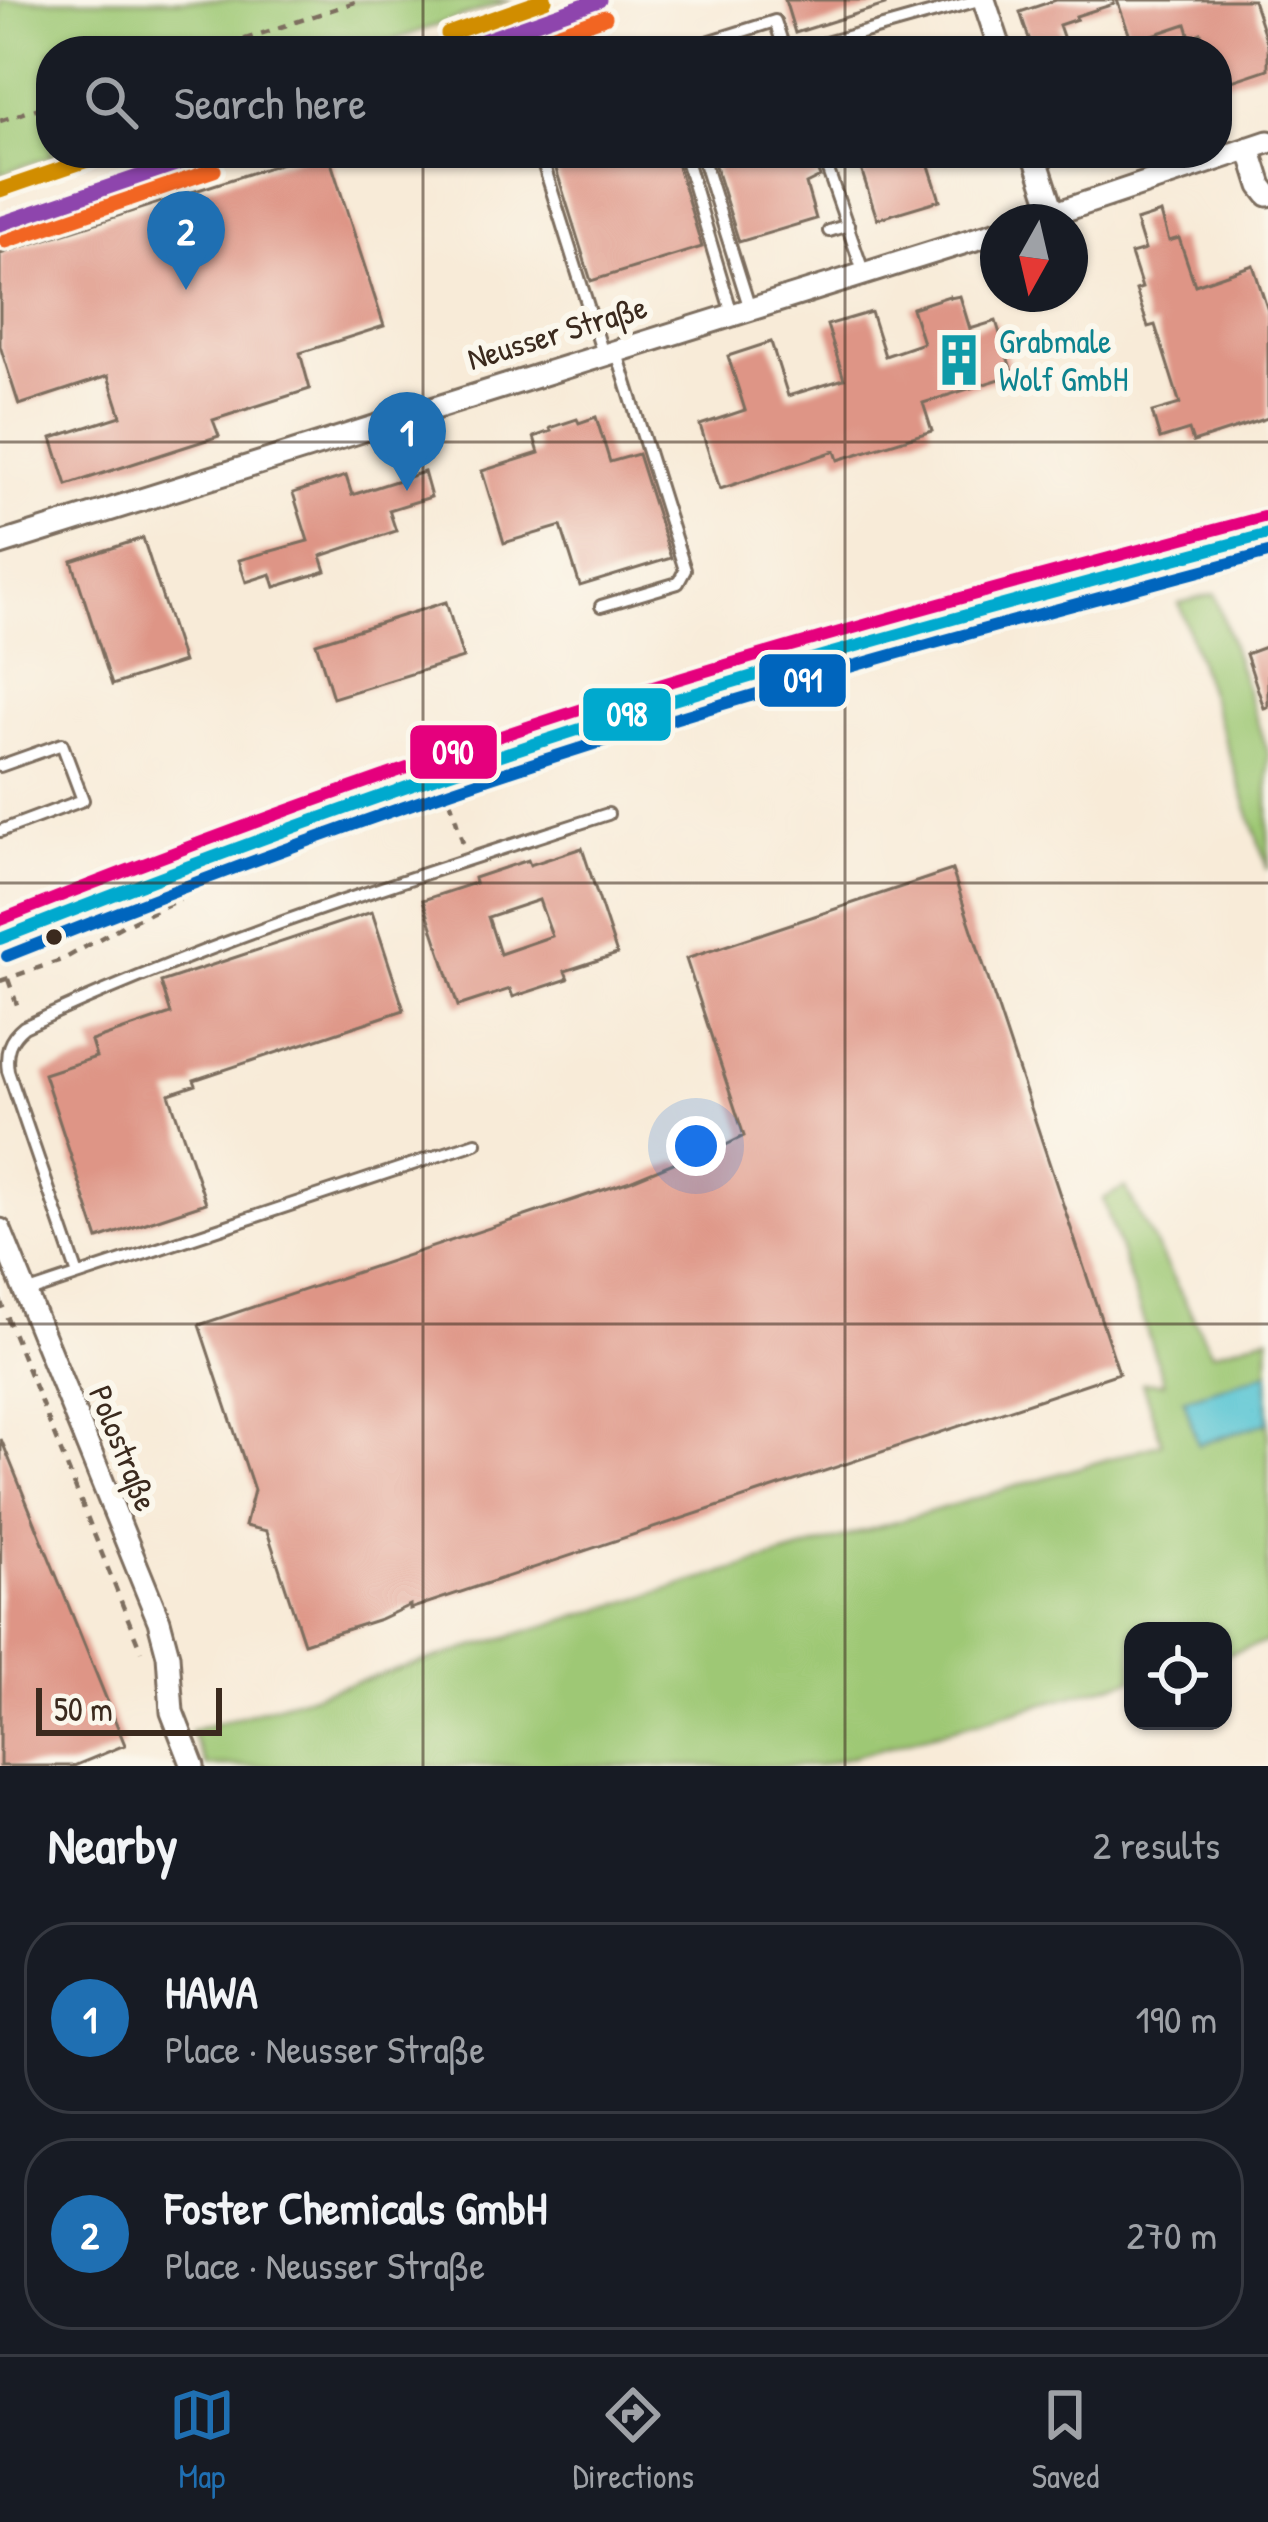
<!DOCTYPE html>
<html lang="en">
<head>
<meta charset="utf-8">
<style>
  :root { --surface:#171b24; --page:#20242c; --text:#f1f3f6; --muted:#9ea1a6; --line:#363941; --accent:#1f6fb2 }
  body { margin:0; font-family:"Patrick Hand",sans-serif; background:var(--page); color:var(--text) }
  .controls { position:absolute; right:36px; bottom:36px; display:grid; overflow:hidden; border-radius:24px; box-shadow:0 3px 9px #0004 }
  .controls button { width:108px; height:108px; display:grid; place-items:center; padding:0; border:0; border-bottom:3px solid var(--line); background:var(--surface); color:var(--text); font:60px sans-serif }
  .compass { position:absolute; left:980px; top:204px; width:108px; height:108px; border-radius:50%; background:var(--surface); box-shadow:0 3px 9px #0004; rotate:188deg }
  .scale { position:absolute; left:36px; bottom:30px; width:186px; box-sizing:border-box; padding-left:12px; border:6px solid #3b2a1e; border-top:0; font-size:33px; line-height:42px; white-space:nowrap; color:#3b2a1e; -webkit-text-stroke:9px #fbf7ec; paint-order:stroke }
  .you { position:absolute; left:696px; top:1146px; width:42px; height:42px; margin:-30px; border:9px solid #fff; border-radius:50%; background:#1a73e8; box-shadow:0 0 0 18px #1a73e833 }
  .badge { display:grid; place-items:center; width:78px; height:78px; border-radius:50%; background:var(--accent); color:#fff; font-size:39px; font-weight:700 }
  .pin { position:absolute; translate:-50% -99px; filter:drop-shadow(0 3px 6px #0008) }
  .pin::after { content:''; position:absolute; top:63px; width:42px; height:36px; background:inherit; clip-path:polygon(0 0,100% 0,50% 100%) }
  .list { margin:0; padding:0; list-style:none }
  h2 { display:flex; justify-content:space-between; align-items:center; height:156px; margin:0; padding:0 48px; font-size:51px }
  h2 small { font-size:39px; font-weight:400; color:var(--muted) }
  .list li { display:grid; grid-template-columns:78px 1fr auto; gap:36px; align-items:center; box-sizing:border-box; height:192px; margin:0 24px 24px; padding:0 24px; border:3px solid var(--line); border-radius:48px }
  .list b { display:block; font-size:45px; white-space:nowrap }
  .list p { margin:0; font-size:39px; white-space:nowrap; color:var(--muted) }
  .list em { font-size:39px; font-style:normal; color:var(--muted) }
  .icon { flex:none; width:66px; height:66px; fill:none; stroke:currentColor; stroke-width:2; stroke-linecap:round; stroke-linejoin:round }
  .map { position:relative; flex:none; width:1268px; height:1766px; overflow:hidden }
  .search { position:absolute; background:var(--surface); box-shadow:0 3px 9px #0004; left:36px; right:36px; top:36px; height:132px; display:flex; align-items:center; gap:30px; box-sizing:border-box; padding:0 42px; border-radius:48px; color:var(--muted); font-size:45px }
  .sheet { height:588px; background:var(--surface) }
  nav { display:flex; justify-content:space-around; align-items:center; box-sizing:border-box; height:168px; border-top:3px solid var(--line); background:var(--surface); font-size:33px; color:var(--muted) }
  nav a { display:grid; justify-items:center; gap:6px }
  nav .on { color:var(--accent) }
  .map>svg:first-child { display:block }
</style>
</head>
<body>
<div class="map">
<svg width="1268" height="1766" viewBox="0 0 1268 1766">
  <rect width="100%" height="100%" fill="#fbf7ec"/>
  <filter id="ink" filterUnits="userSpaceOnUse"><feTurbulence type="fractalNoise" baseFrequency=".00833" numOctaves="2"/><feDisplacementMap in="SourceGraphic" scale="24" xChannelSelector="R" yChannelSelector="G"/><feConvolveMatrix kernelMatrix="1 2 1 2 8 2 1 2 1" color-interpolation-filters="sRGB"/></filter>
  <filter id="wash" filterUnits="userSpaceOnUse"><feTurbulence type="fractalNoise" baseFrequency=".004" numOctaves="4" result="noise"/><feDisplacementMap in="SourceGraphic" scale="48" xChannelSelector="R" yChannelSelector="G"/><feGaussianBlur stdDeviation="2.7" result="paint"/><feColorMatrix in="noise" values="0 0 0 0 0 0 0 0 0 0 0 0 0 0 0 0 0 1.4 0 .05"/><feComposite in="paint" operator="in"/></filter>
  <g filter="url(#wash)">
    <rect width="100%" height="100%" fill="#f8ebd8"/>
    <!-- green -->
    <path fill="#9ec875" stroke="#6c794a" stroke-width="3" d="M0,0H511L361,51H51V153H61L0,174Z
      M1215,594L1268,755V870L1179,603Z
      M1125,1187L1212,1353L1268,1336V1642L1223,1655V1631H1133V1679L817,1766H206L191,1731L1162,1443L1142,1383H1164L1103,1199Z"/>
    <!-- water -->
    <path fill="#59c5d3" stroke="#4a7878" stroke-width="3" d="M1268,1372V1422L1198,1445L1184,1399Z"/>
    <g id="blocks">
      <!-- building -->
      <path fill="#de9586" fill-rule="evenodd" d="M785,0H884L885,5L795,33Z
        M1056,0H1114V4L1076,16L1077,19L1059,25L1068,51H1033L1020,12Z
        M1117,0H1253L1268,45V69L1217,86V51H1206L1201,33L1190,37L1186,24L1132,42Z
        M313,153H328L384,326L300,353L310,389L213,420L219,436L67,485L52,438L121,416L108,376L19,405L0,346V254Z
        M551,153H674L702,247L591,281Z
        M711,153H796L799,162L814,161L820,177L806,184L816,219L739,242Z
        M856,153H925L940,200L877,219Z
        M1161,213L1169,241L1179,238L1195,285L1253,265L1268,311V418L1193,442L1189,430L1160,439L1152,412L1180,404L1155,325L1148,327L1136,290L1142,288L1131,254L1145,250L1136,221Z
        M949,296L950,298L960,296L970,329L996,321L1013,375L923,403L932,431L838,460L835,451L720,489L700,425L745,410L728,356L771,342L788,396L844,379L827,325L871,312L885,356L923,343L912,308Z
        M596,417L610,462L638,454L671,558L580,586L561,526L504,543L482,471L539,453L534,437L551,431L550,428L577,419L579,423Z
        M424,472L431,497L389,510L396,531L321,556L326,571L275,587L271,574L246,582L239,560L308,541L293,493L346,476L352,495Z
        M143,538L183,662L112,685L72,561Z
        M446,602L463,658L333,698L316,643Z
        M1268,646V707L1264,708L1246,654Z
        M582,848L617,954L565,971L568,979L513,997L510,989L458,1006L423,900L475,883L474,878L528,860L530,865ZM539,900L552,936L500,954L488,917Z
        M952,870L1119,1373L410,1609V1605L380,1619L304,1643L267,1531L245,1526L254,1490L199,1325L630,1181L678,1161L690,1163L744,1136L686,959Z
        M372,912L404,1010L194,1080L196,1085L169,1094L206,1203L98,1239L44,1074L96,1057L91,1041L171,1014L161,982Z
        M1,1439L125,1745L74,1766H0Z"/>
    </g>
  </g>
  <g filter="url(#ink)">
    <use href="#blocks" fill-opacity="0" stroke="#7d6e5f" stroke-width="3"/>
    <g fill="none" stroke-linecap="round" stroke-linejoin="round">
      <!-- lane casing -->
      <g stroke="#7d6e5f" stroke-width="16">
        <path id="lane" d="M679,51L775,21L785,51
          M797,51L979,0
          M540,153L603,354
          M684,153L732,314
          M701,153L750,309
          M822,153L864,274
          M829,231L848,225
          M601,606L678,583L685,570L616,350
          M0,766L62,744L83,800L0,831
          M78,1275L8,1071C5,1052 9,1039 24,1027C212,939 411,878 608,814
          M26,1293L476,1143"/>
      </g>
      <!-- street casing -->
      <g stroke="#7d6e5f" stroke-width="27">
        <path id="street" d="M984,0L1001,51
          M1249,148L1261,186L1268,195
          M1034,153L1054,214
          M1029,222L1268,142
          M0,544L998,232
          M0,1230L159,1621L168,1655L172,1712L193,1766"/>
      </g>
      <!-- secondary casing -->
      <g stroke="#7d6e5f" stroke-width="33">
        <path id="secondary" d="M0,939C188,864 378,794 571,732C801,658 1035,596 1268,534"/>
      </g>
      <!-- path -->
      <path stroke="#7d6e5f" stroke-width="4.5" stroke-dasharray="9 9" stroke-linecap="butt" d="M210,51L361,0
        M0,121L51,104
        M450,800L463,843
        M8,979L20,1013
        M0,981L64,959L122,926L180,899
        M0,1300L141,1651"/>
      <!-- lane -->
      <use href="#lane" stroke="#fff" stroke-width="10"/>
      <!-- street -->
      <use href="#street" stroke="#fff" stroke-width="21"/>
      <!-- secondary -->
      <use href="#secondary" stroke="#fce5cf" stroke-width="27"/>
      <!-- bus-1 casing -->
      <g stroke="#fbf7ec" stroke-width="21">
        <path id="bus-1" d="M0,939C188,865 378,794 571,732C801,658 1035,596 1268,534"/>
      </g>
      <!-- bus-2 casing -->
      <g stroke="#fbf7ec" stroke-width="21">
        <path id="bus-2" d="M7,956C195,881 385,810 578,749C806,676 1037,614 1268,553"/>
      </g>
      <!-- bus-3 casing -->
      <g stroke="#fbf7ec" stroke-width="21">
        <path id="bus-3" d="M0,920C186,846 374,777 564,715C795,641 1029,579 1263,517"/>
      </g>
      <!-- bus-1 -->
      <use href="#bus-1" stroke="#00a9ce" stroke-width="12"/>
      <!-- bus-2 -->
      <use href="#bus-2" stroke="#0065bd" stroke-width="12"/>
      <!-- bus-3 -->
      <use href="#bus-3" stroke="#e5007d" stroke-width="12"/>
      <!-- rail-1 casing -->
      <g stroke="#fbf7ec" stroke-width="24">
        <path id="rail-1" d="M454,51L599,0
          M0,224L208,153"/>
      </g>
      <!-- rail-2 casing -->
      <g stroke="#fbf7ec" stroke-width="24">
        <path id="rail-2" d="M508,51L605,17
          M6,241L214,170"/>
      </g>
      <!-- rail-3 casing -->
      <g stroke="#fbf7ec" stroke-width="24">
        <path id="rail-3" d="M448,34L545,0
          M0,190L108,153"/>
      </g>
      <!-- rail-1 -->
      <use href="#rail-1" stroke="#8e44ad" stroke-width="15"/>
      <!-- rail-2 -->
      <use href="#rail-2" stroke="#f26522" stroke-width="15"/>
      <!-- rail-3 -->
      <use href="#rail-3" stroke="#d18d06" stroke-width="15"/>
    </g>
  </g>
  <!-- grid -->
  <path fill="none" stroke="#3b2a1e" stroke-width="3" stroke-opacity="0.55" d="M423,0V51M845,0V51M423,153V1766M845,153V1766M0,442H1268M0,883H1268M0,1324H1268"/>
  <!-- icons -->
  <defs>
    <g id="building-bare" transform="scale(4.14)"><path d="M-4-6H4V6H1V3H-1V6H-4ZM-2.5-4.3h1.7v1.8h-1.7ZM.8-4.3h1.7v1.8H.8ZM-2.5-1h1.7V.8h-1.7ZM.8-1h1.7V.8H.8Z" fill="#0f9aa8" stroke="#fbf7ec" stroke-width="2.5" paint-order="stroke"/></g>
  </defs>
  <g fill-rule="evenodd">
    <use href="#building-bare" x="959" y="360"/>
  </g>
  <!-- markers -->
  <circle fill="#3b2a1e" stroke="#fbf7ec" stroke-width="4.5" cx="54" cy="937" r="10"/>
  <g text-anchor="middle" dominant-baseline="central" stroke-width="12" stroke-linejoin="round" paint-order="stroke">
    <!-- street labels -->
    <g font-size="33" fill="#3b2a1e" stroke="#fbf7ec">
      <text transform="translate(557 332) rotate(-17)">Neusser Straße</text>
      <text transform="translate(124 1448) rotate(68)">Polostraße</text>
    </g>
    <!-- culture labels -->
    <g font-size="33" fill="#0d838f" stroke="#fbf7ec" text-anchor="start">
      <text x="999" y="341">Grabmale<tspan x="999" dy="38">Wolf GmbH</tspan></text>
    </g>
  </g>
  <g stroke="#fbf7ec" stroke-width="4.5">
    <rect x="757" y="652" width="91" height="57" rx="12" fill="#0065bd"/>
    <rect x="581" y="686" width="92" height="57" rx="12" fill="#00a9ce"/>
    <rect x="408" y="723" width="91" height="58" rx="12" fill="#e5007d"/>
  </g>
  <g font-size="33" text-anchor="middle" font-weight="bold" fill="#fff">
    <text x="803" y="692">091</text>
    <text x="627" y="726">098</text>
    <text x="453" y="764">090</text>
  </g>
</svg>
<div class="controls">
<button><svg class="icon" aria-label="locate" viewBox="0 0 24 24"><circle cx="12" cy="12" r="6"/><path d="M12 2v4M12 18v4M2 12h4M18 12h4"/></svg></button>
</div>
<svg class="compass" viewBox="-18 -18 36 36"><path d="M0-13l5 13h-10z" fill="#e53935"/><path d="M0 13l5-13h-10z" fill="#9ea1a6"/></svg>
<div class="scale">50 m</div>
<div class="you"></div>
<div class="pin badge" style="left:407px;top:491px">1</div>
<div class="pin badge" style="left:186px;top:290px">2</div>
<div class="search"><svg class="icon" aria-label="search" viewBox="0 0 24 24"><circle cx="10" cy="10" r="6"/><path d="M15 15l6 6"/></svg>Search here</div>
</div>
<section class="sheet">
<h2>Nearby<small>2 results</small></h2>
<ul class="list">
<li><span class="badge">1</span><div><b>HAWA</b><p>Place · Neusser Straße</p></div><em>190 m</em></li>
<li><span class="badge">2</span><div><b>Foster Chemicals GmbH</b><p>Place · Neusser Straße</p></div><em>270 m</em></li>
</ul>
</section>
<nav>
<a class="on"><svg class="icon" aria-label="map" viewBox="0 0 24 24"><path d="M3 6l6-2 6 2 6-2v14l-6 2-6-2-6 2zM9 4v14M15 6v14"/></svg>Map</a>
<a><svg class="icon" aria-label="directions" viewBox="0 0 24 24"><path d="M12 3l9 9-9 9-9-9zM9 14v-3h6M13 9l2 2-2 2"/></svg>Directions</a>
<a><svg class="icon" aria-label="saved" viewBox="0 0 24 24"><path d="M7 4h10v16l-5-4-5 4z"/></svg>Saved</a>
</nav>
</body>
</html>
